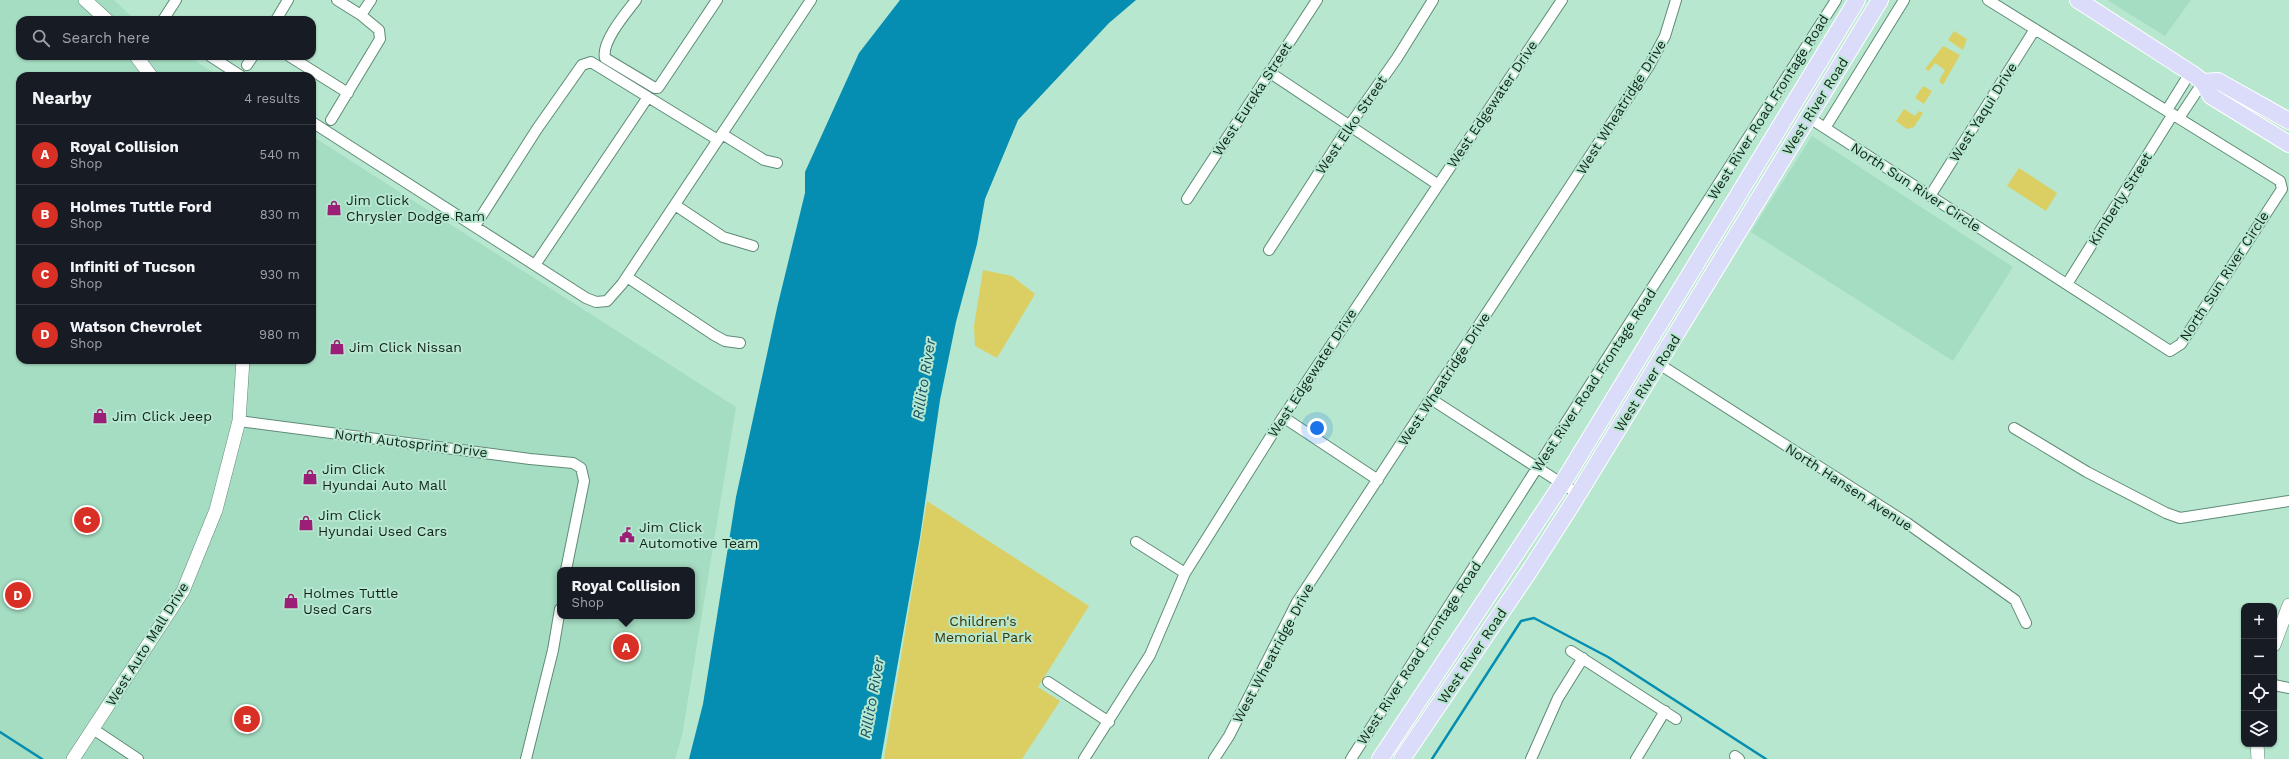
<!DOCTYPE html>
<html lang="en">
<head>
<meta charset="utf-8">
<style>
  :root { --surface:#171b24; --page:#20242c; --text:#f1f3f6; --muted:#9ea1a6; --line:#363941; --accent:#d93025 }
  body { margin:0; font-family:"Work Sans",sans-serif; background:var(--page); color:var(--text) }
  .controls { position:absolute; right:12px; bottom:12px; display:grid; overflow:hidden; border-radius:8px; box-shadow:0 1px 3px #0004 }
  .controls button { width:36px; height:36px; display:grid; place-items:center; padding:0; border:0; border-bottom:1px solid var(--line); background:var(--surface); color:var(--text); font:20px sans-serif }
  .you { position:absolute; left:1317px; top:428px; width:14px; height:14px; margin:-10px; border:3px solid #fff; border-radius:50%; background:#1a73e8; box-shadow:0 0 0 6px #1a73e833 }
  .badge { display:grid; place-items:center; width:26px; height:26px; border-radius:50%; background:var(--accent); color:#fff; font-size:13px; font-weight:700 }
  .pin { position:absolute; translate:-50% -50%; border:2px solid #fff; box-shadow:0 1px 4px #0006 }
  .popup { position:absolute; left:557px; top:567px; width:138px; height:52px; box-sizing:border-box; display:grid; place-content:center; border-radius:8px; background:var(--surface); filter:drop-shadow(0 1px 3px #0005); font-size:13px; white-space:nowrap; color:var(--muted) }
  .popup b { font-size:15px; color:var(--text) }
  .popup::after { content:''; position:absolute; left:50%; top:100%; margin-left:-8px; border:8px solid transparent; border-top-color:var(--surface) }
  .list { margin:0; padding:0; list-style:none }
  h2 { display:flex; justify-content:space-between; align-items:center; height:52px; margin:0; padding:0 16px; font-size:17px }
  h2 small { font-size:13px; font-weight:400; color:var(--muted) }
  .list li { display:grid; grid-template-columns:26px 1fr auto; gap:12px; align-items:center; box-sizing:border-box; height:60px; padding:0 16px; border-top:1px solid var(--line) }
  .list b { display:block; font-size:15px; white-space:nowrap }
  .list p { margin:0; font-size:13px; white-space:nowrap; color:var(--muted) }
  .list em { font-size:13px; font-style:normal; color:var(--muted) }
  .icon { flex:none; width:22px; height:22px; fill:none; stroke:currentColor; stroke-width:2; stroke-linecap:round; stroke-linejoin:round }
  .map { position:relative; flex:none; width:2289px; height:759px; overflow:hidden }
  .search { position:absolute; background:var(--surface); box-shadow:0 1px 3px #0004; left:16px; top:16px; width:300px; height:44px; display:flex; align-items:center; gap:10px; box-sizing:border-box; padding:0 14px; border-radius:12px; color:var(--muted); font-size:15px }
  .panel { position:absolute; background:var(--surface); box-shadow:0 1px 3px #0004; left:16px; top:72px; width:300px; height:292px; border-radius:12px }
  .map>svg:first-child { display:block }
</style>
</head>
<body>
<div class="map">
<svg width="2289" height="759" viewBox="0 0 2289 759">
  <rect width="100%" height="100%" fill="#b7e7cf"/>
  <!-- built -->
  <path fill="#a5ddc2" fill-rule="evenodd" d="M0,0H114L135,20H20V56H188L219,76H20V360H312V136L736,407L682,736L675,759H0ZM560,570H692V616H560Z
    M2107,0H2191L2165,36Z
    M1812,136L2013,267L1953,361L1751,232Z"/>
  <!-- green -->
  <path fill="#dbcf64" d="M1954,31L1967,39L1963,50L1948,40Z
    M1943,46L1960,55L1943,85L1939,81L1945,70L1935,63L1929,71L1925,69Z
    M1923,86L1932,91L1924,104L1915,98Z
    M1904,109L1915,116L1919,111L1923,113L1914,127L1907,129L1896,121Z
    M2019,168L2057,193L2046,211L2007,186Z
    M983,270L1012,276L1035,294L997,358L975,346L974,326Z
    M927,501L1089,606L1038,687L1060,701L1022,759H884Z"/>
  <!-- water -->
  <path fill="#058eb1" d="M900,0H1136L1109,23L1018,120L985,199L977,244L956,322L940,400L920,537L881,759H689L703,704L736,497L777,308L805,193V172L859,53Z"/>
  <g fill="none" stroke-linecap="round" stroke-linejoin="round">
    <!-- stream -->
    <path stroke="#058eb1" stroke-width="2.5" d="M0,732L42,759
      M1432,759L1521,621L1534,618L1608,657L1766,759"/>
    <!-- minor casing -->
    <g stroke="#5f8b76" stroke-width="12">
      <path id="minor" d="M337,0L361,15
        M636,0C626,13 601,42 605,58L655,88H658L717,0
        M163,20L176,0
        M276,20L288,0
        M210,56L241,76
        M289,56L348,93
        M247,65L253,56
        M1269,72L1437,184
        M2167,110L2190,73
        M1808,117L2170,351L2181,344L2282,189L2280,181L1988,0
        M2179,118L2203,82
        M331,120L380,39L379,30L361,15L371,0
        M312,122L586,298L596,302L607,301L622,284L811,0
        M1825,128L1904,0
        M722,134L764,160L777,163
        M1930,196L2035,29
        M1187,199L1317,0
        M675,205L723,237L753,246
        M475,226L537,129L582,65L591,62L718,140
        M1269,250L1349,126L1397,58L1433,0
        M535,265L648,97
        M627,277L714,335L725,341L740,343
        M2067,284L2173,114
        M1659,364L1907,523L2015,600L2026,623
        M1431,399L1578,494
        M1283,417L1378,480
        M239,421L530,459L573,463L581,468L584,481L566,570
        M2014,428L2087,472L2166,513L2180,518L2289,501
        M1136,542L1185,573
        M1571,651L1676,719
        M1048,682L1109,722
        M2274,685L2289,688
        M93,729L138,759
        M1735,756L1739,759
        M526,759L553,650L560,609
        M1084,759L1150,655L1185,573L1283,417L1562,0
        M1214,759L1229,736L1297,602L1649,66L1665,36L1676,0
        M1351,759L1836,0
        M1531,759L1558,698L1583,658
        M1636,759L1665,711"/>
    </g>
    <!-- tertiary casing -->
    <g stroke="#5f8b76" stroke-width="14">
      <path id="tertiary" d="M85,0L107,20
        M136,56L151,76
        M2274,645L2289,605
        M2257,744L2258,759
        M73,759L183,591L216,510L239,421L243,360"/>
    </g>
    <!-- primary casing -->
    <g stroke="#fff" stroke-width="18">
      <path id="primary" d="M2078,0L2194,75L2203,82L2211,96L2289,144
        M2203,82L2218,81L2289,121
        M1380,759L1562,484L1857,0
        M1402,759L1530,570L1574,501L1880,0"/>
    </g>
    <!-- minor -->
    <use href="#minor" stroke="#fff" stroke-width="10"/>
    <!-- tertiary -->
    <use href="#tertiary" stroke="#fff" stroke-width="13"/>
    <!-- primary -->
    <use href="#primary" stroke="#dadcfa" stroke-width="16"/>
  </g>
  <!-- icons -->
  <defs>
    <g id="shop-bare" transform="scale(1.2)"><path d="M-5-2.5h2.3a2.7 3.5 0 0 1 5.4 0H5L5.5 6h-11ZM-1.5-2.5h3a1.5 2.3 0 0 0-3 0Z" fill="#9b1f77" stroke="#b7e7cf" stroke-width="2.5" paint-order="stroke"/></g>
    <g id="civic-bare" transform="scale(1.2)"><path d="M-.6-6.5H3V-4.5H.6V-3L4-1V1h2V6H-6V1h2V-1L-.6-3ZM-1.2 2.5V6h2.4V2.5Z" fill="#9b1f77" stroke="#b7e7cf" stroke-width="2.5" paint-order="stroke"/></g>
  </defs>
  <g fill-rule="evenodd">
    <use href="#shop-bare" x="334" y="208"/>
    <use href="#shop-bare" x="337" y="347"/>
    <use href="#shop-bare" x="100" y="416"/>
    <use href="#shop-bare" x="310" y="477"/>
    <use href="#shop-bare" x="306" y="523"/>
    <use href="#civic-bare" x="627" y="535"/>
    <use href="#shop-bare" x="291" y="601"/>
  </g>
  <g text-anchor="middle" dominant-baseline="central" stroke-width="4" stroke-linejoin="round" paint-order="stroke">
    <!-- street labels -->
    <g font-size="14" fill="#11241b" stroke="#b7e7cf">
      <text transform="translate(1252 99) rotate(-57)">West Eureka Street</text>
      <text transform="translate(1492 104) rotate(-56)">West Edgewater Drive</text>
      <text transform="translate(1815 106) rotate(-58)">West River Road</text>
      <text transform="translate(1621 107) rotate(-58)">West Wheatridge Drive</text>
      <text transform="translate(1768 107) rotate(-58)">West River Road Frontage Road</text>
      <text transform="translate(1983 112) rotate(-58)">West Yaqui Drive</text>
      <text transform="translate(1351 125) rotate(-56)">West Elko Street</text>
      <text transform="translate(1916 187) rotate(33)">North Sun River Circle</text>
      <text transform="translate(2120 199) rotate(-58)">Kimberly Street</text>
      <text transform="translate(2224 276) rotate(-57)">North Sun River Circle</text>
      <text transform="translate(1312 373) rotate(-57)">West Edgewater Drive</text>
      <text transform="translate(1444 379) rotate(-57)">West Wheatridge Drive</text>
      <text transform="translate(1594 380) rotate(-57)">West River Road Frontage Road</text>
      <text transform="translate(1647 383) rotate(-58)">West River Road</text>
      <text transform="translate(411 443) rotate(7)">North Autosprint Drive</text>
      <text transform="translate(1849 487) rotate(33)">North Hansen Avenue</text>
      <text transform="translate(147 644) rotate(-58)">West Auto Mall Drive</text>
      <text transform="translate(1273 653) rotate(-62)">West Wheatridge Drive</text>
      <text transform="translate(1419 653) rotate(-57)">West River Road Frontage Road</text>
      <text transform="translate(1472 656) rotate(-56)">West River Road</text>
    </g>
    <!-- poi labels -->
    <g font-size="14" fill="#11241b" stroke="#b7e7cf" text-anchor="start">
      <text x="346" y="200">Jim Click<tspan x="346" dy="16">Chrysler Dodge Ram</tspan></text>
      <text x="349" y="347">Jim Click Nissan</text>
      <text x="112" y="416">Jim Click Jeep</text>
      <text x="322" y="469">Jim Click<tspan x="322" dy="16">Hyundai Auto Mall</tspan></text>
      <text x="318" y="515">Jim Click<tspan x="318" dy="16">Hyundai Used Cars</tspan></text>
      <text x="639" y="527">Jim Click<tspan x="639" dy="16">Automotive Team</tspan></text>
      <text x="303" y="593">Holmes Tuttle<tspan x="303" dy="16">Used Cars</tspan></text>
    </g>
    <!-- park labels -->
    <g font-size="14" fill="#3a3500" stroke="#b7e7cf">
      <text x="983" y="621">Children's<tspan x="983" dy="16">Memorial Park</tspan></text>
    </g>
    <!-- water labels -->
    <g font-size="15" font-style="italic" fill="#155366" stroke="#b7e7cf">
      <text transform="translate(924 379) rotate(-81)">Rillito River</text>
      <text transform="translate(872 698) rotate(-80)">Rillito River</text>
    </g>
  </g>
</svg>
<div class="controls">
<button>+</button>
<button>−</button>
<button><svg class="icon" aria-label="locate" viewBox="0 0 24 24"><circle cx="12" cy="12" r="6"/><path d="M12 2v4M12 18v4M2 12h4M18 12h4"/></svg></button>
<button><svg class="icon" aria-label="layers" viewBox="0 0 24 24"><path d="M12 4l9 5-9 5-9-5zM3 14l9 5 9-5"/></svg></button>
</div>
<div class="you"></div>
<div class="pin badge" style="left:626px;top:647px">A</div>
<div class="popup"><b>Royal Collision</b>Shop</div>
<div class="pin badge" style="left:247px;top:719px">B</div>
<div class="pin badge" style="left:87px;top:520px">C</div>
<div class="pin badge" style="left:18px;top:595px">D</div>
<div class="search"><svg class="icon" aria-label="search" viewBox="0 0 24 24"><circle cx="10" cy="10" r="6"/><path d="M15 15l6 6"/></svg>Search here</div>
<section class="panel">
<h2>Nearby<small>4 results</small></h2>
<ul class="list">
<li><span class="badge">A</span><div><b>Royal Collision</b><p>Shop</p></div><em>540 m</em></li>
<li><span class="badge">B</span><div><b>Holmes Tuttle Ford</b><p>Shop</p></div><em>830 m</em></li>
<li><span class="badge">C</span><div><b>Infiniti of Tucson</b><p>Shop</p></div><em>930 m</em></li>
<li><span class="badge">D</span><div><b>Watson Chevrolet</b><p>Shop</p></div><em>980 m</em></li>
</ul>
</section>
</div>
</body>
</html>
